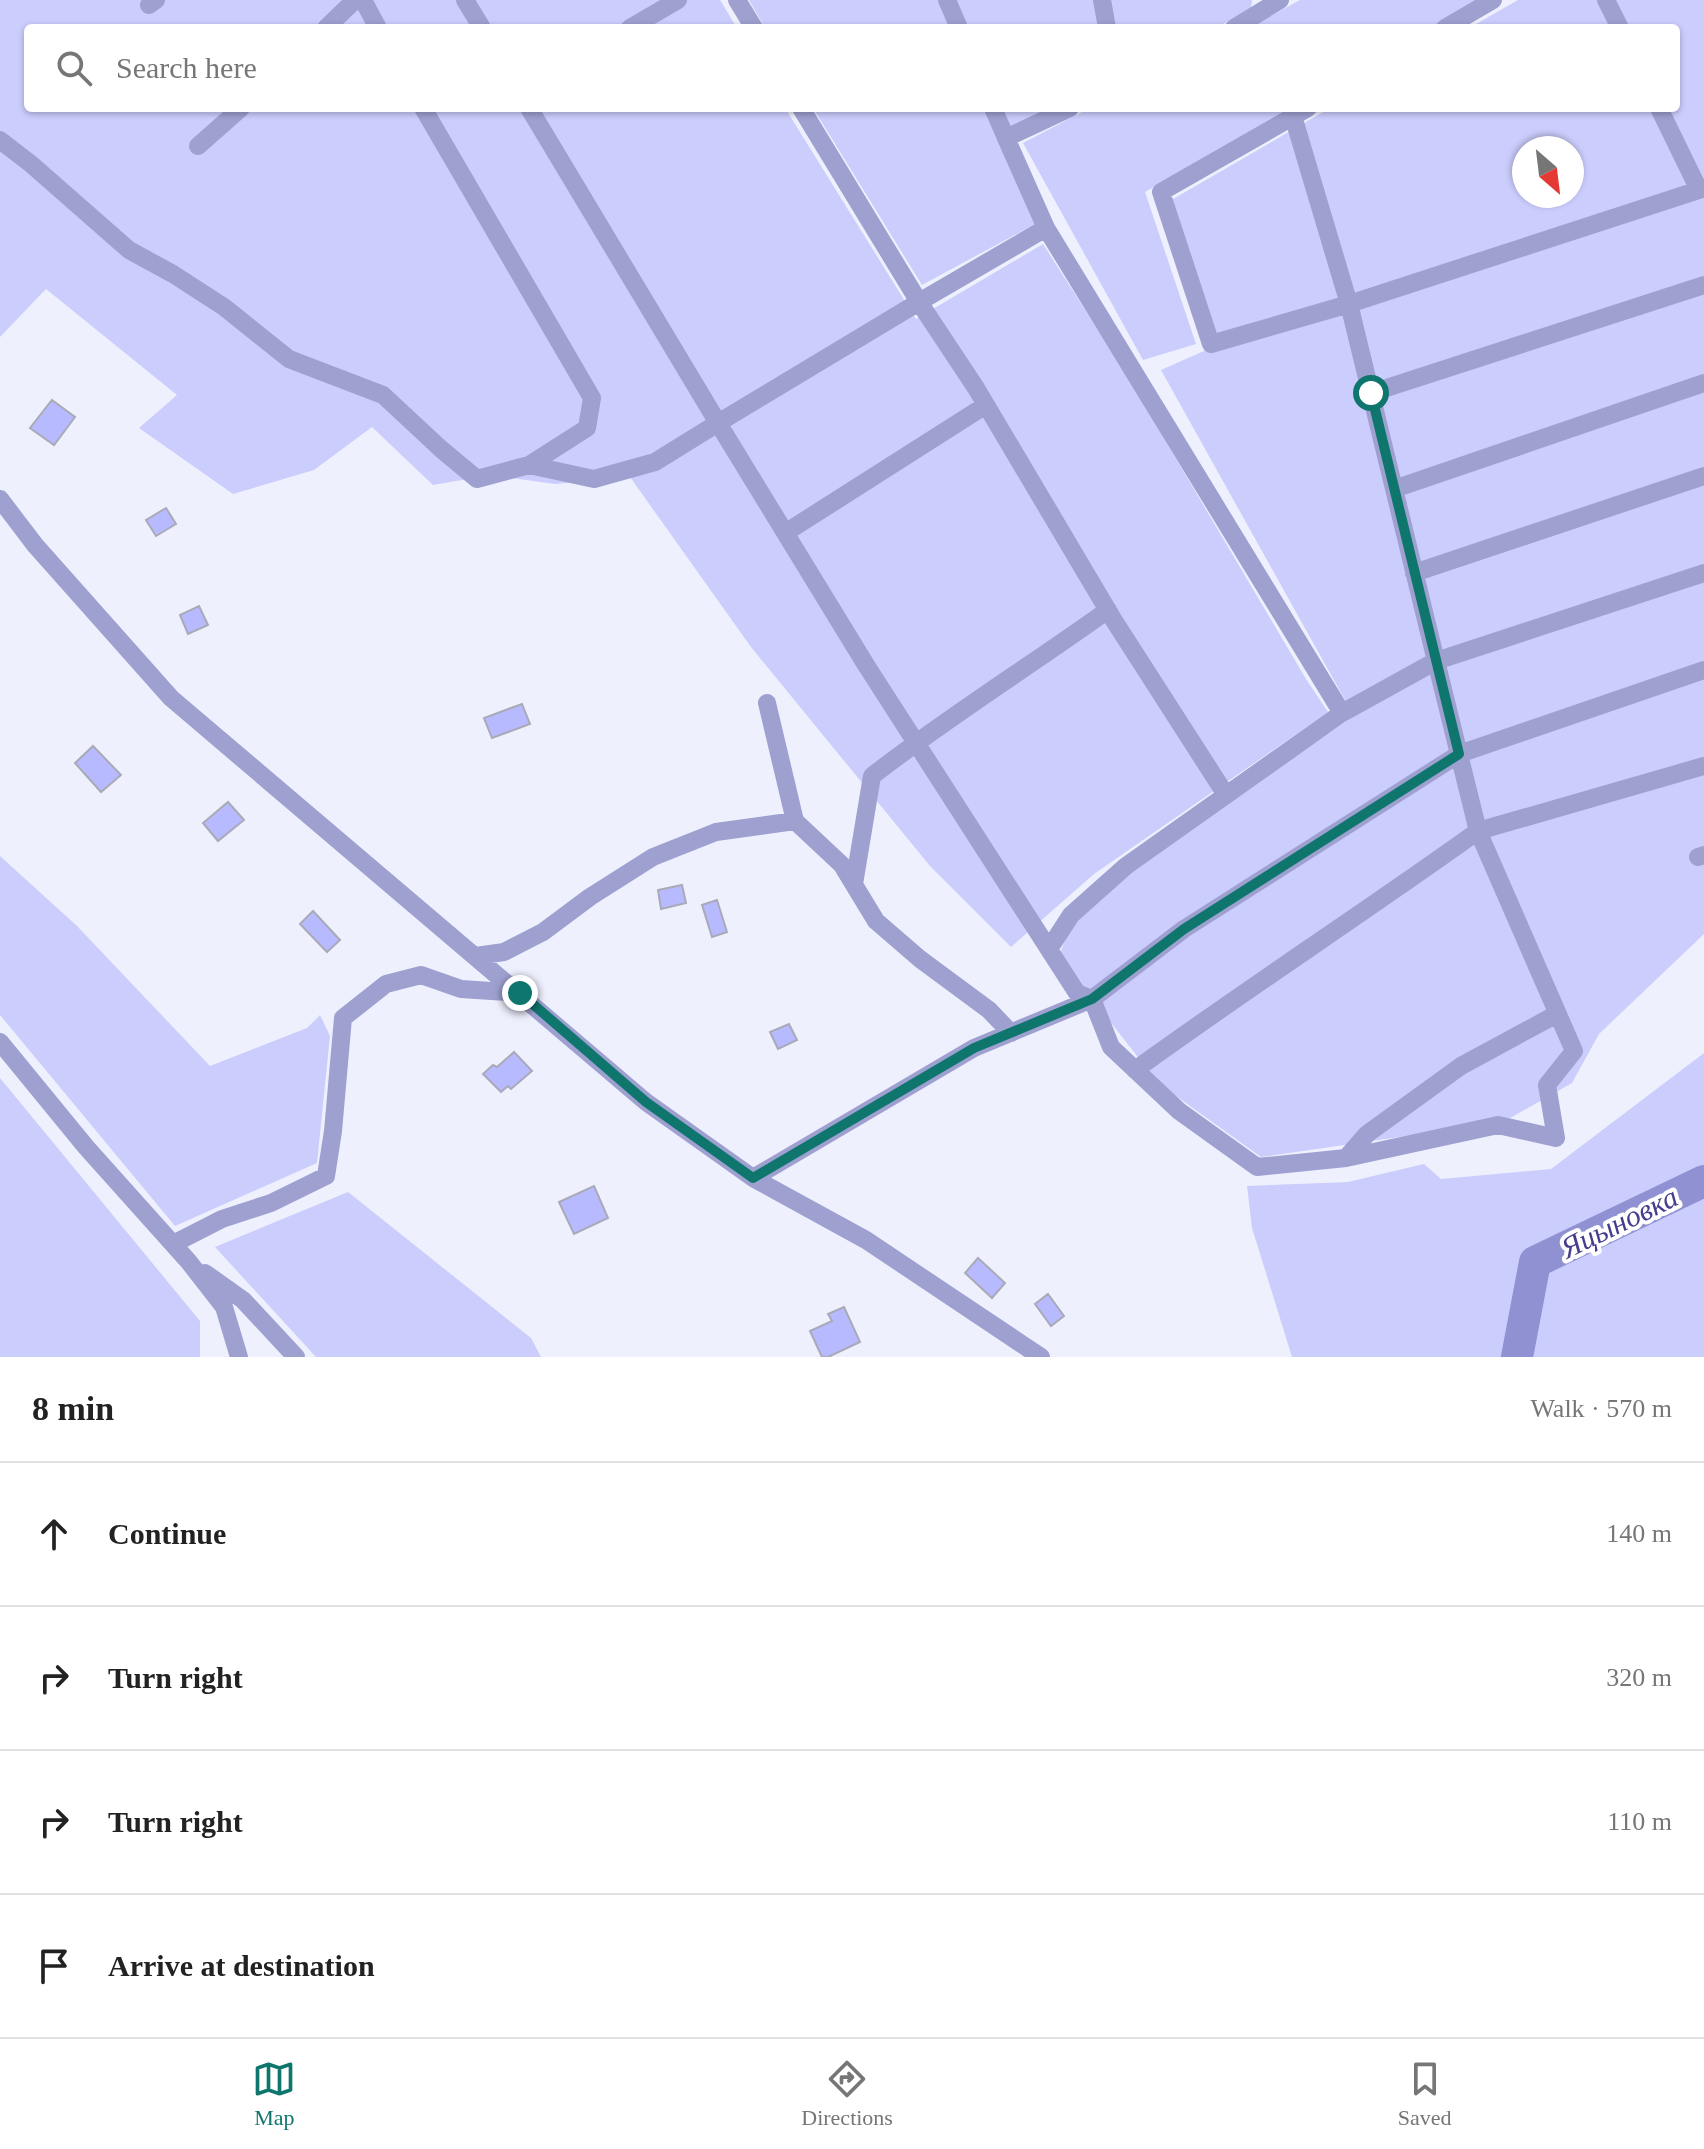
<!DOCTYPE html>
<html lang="en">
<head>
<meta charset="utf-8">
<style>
  :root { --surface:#fff; --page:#f2f2f2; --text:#222; --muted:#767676; --line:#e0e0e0; --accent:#0f766e }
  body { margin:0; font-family:Georgia,serif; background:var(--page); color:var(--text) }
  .compass { position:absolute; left:1512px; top:136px; width:72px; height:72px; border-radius:50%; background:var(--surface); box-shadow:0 2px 6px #0004; rotate:152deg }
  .stop { position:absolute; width:24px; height:24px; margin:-18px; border:6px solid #0f766e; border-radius:50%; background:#fff }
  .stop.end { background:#0f766e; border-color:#fff; box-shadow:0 2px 8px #0008 }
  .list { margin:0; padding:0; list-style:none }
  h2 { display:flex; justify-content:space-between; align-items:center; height:104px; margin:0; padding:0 32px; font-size:34px }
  h2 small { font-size:26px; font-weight:400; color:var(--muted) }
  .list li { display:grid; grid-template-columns:52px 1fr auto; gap:24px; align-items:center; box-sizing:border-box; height:144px; padding:0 32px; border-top:2px solid var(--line) }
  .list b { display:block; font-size:30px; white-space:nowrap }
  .list em { font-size:26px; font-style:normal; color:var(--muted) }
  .icon { flex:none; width:44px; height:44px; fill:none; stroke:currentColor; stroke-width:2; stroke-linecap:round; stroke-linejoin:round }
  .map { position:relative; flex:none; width:1704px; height:1357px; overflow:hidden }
  .search { position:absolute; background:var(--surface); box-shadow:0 2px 6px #0004; left:24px; right:24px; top:24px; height:88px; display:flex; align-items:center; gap:20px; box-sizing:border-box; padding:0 28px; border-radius:8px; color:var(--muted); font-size:30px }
  .sheet { height:680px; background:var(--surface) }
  nav { display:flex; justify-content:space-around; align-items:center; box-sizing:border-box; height:112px; border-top:2px solid var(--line); background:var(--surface); font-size:22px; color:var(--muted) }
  nav a { display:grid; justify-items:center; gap:4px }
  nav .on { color:var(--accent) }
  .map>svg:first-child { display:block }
</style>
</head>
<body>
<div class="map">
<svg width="1704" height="1357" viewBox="0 0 1704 1357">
  <rect width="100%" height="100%" fill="#eff0fe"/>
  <!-- green -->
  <path fill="#cbcdfc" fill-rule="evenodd" d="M0,0H720L737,28H28V108H785L916,319L1043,244L1126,374L1306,679L1328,712L1094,874L1011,947L930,866L751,647L630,477L555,484L491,475L433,485L372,427L314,470L233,494L139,428L177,395L46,289L0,337Z
    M749,0H939L952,28H765Z
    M953,0H1095L1098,28H965Z
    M1109,0H1252L1251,8L1216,28H1116Z
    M1300,0H1480L1431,28H1249Z
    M1518,0H1704V934L1599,1034L1572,1083L1503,1122L1261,1157L1158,1083L1059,956L1069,930L1105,888L1354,716L1161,370L1213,347L1168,202L1330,108H1676V28H1469ZM1524,148H1572V196H1524Z
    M813,108H989L1035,224L922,285Z
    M998,108H1049L1007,130Z
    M1090,108H1292L1145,192L1196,344L1143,360L1023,143Z
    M0,856L77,926L210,1066L307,1028L320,1015L330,1036L317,1163L175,1226L0,1015Z
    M1704,1053V1357H1292L1252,1228L1247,1186L1348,1182L1424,1164L1441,1179L1551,1169Z
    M0,1078L200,1321V1357H0Z
    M348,1192L531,1338L541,1357H316L215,1247Z"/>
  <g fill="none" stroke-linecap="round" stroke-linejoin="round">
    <!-- river -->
    <path stroke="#8f91d3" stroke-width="32" d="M1517,1357L1535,1262L1704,1181"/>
  </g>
  <!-- building -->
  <path fill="#b8baff" stroke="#a9aab7" stroke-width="2" d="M52,400L75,417L54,445L30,428Z
    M166,508L176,524L156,536L146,520Z
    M199,606L208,625L188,634L180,615Z
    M522,704L530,724L492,738L484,718Z
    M93,746L121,775L101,792L75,763Z
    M228,802L244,820L218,841L203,823Z
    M682,885L686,903L661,909L658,890Z
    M717,900L727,932L712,937L702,905Z
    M313,911L340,940L327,952L300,924Z
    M789,1024L797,1040L778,1049L770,1032Z
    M514,1052L532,1071L511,1089L508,1086L501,1092L483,1074L493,1065L497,1067Z
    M594,1186L608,1218L574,1234L559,1202Z
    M978,1258L1005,1283L992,1298L965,1273Z
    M1048,1294L1064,1316L1051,1326L1035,1304Z
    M844,1307L860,1342L828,1357H822L810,1331L832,1321L828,1314Z"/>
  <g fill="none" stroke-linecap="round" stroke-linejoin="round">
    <!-- minor -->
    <path stroke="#9ea0d0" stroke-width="18" d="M363,0L378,28
      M465,0L482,28
      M737,0L754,28
      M947,0L959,28
      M1102,0L1107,28
      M1606,0L1620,28
      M149,5L156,0
      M326,28L355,0
      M630,28L678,0
      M1234,28L1280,0
      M1445,28L1493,0
      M423,108L592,398L587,428L529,465
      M801,108L919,302L1046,228L1006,138
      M993,108L1006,138L1070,108
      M1659,108L1699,190L1704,188
      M1293,116L1349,304L1699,190
      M0,140L31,164L129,250L173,274L224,307L289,359L383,395L441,449L477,479L529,465L594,479L655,462L718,423L529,108
      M198,146L241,108
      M1046,228L1342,713L1436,661L1349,304L1211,344L1161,192L1308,108
      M1371,393L1704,285
      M1394,489L1704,383
      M0,499L35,545L171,698L646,1102L753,1178L866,1240L1041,1357
      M785,533L986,405
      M1414,573L1704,476
      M1704,573L1436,661L1478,831L1704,766
      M767,703L795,821
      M1226,795L1113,619L976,388L919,302L718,423L866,665L1077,993L1092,999L1184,929L1459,754L1704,670
      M1698,857L1704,855
      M854,884L872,776C948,717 1030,666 1108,610
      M1049,949L1071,915L1126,866L1342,713
      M476,956L504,952L543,932L590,897L653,857L716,832L795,821L842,865L876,921L920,959L989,1010L1011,1033
      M0,1042L86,1147L189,1262L224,1307L239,1357
      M1346,1158L1367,1134L1461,1066L1557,1014
      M753,1178L974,1048L1092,999L1111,1047L1179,1111L1257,1167L1346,1158L1498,1125L1556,1138L1547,1085L1574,1051L1478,831C1365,912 1248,988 1135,1070
      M173,1244L222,1219L271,1203L326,1176L333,1131L343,1018L386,984L421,975L461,989L520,993
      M205,1273L243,1300L296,1357"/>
  </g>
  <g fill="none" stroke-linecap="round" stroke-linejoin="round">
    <!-- route -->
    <path stroke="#0f766e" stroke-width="10" d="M520,993L646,1102L753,1178L974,1048L1092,999L1184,929L1459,754L1371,393"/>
  </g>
  <g text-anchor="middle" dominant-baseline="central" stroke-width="8" stroke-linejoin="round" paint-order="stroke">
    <!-- water labels -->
    <g font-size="30" font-style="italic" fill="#443e8d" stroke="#fff">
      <text transform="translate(1619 1222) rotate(-26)">Яцыновка</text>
    </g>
  </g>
</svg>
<svg class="compass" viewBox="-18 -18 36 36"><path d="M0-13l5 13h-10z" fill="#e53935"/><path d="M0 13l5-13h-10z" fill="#767676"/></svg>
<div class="stop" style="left:1371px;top:393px"></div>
<div class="stop end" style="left:520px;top:993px"></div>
<div class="search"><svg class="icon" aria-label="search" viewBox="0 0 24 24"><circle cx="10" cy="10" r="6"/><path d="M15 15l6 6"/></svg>Search here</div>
</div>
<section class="sheet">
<h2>8 min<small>Walk · 570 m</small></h2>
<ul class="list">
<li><svg class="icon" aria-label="ahead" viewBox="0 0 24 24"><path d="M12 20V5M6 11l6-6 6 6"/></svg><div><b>Continue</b></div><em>140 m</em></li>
<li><svg class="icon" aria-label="right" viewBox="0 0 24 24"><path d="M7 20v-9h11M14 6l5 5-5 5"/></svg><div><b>Turn right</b></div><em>320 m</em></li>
<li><svg class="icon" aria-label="right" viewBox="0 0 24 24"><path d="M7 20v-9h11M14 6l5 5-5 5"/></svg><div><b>Turn right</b></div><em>110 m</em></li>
<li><svg class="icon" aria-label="arrive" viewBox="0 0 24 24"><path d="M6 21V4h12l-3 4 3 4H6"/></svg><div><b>Arrive at destination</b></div></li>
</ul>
</section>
<nav>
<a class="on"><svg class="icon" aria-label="map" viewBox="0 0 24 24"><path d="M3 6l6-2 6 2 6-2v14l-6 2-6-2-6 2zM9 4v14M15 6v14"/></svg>Map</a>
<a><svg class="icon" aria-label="directions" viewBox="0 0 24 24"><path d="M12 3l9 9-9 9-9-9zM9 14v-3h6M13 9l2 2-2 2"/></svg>Directions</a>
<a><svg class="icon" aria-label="saved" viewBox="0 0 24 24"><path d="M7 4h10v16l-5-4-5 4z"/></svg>Saved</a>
</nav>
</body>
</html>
